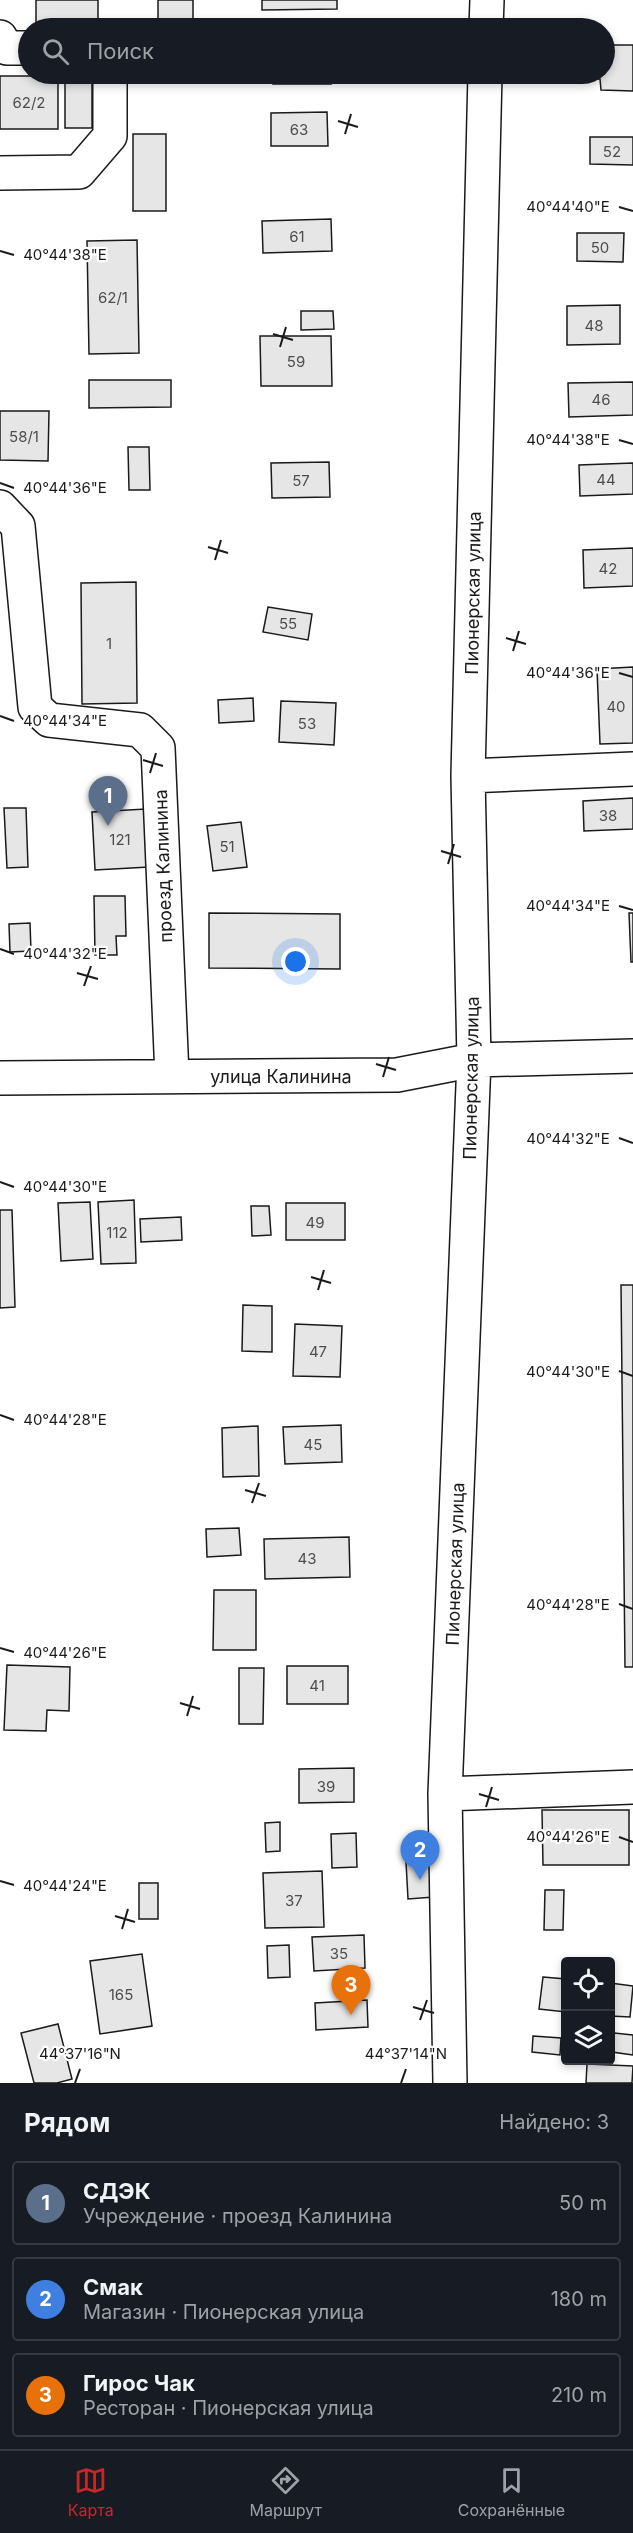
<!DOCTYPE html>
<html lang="ru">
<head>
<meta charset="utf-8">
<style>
  :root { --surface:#171b24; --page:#242831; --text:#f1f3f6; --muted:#9ea1a6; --line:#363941; --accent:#c62828 }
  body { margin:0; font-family:Inter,sans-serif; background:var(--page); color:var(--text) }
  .controls { position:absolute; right:18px; bottom:18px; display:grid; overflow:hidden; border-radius:6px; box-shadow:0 3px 9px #0003 }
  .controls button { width:54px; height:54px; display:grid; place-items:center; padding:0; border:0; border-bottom:2px solid var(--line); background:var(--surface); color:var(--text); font:30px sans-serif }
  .you { position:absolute; left:296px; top:962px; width:21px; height:21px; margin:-15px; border:4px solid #fff; border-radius:50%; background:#1a73e8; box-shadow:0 0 0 9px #1a73e833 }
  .badge { display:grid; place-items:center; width:39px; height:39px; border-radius:50%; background:var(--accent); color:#fff; font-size:20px; font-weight:700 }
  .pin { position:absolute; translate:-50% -50px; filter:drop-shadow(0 2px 3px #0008) }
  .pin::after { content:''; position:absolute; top:32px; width:21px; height:18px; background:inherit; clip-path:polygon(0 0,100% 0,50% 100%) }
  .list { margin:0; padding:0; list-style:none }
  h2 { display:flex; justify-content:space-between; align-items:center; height:78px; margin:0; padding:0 24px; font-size:26px }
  h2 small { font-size:20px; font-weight:400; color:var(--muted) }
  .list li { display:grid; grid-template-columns:39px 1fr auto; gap:18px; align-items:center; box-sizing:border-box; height:84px; margin:0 12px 12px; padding:0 12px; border:2px solid var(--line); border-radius:6px }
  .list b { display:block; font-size:22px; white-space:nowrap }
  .list p { margin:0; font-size:20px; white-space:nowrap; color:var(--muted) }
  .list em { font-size:20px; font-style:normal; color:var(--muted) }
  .icon { flex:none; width:33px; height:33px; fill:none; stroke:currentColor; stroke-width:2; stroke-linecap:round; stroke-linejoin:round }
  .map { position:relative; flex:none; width:633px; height:2083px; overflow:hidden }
  .search { position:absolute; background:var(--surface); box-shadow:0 3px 9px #0003; left:18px; right:18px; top:18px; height:66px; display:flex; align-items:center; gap:15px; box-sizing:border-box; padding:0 21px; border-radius:33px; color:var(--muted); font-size:22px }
  .sheet { height:366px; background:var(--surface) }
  nav { display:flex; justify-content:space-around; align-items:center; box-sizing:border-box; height:84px; border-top:2px solid var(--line); background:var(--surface); font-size:16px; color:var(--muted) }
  nav a { display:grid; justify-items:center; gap:3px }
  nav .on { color:var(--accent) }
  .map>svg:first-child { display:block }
</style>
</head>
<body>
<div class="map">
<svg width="633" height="2083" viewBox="0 0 633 2083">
  <rect width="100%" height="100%" fill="#fff"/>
  <!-- building -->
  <path fill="#e6e6e6" stroke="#1a1a1a" stroke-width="1.5" d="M36,0H98V24L36,25Z
    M158,0H193V28H158Z
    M262,0H337V9L262,10Z
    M604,45H633V91L601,90L600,79H588V74H604Z
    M65,74H92V128H65Z
    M273,74H331V84H273Z
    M0,76H58V129H0Z
    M327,112L328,146H271V113Z
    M133,134H166V211H133Z
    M590,137H633V165L590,164Z
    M331,219L332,251L263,253L262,221Z
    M577,233H624L623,262L577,261Z
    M137,240L139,353L89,354L87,241Z
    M620,305V344L567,345V306Z
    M301,311H333L334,329L301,330Z
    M260,336H331L332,386H261Z
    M89,380H171V407L89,408Z
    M633,382V415L569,417L568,383Z
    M0,411H49L48,461L0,460Z
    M128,447H149L150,490H129Z
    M329,462L330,497L272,498L271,463Z
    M633,463V494L580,496L579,465Z
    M633,548V586L584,588L583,550Z
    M136,582L137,703L82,704L81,583Z
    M268,607L312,614L308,640L263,632Z
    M633,667V743L600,744L597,669Z
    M253,698L254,721L219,723L218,700Z
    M281,701L336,703L334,745L279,742Z
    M633,798V829L584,831L583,801Z
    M4,808H26L28,867L7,868Z
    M146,809L149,867L95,870L92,812Z
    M241,822L247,867L213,871L207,826Z
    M94,896H125L126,936H116L117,955H95Z
    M209,913L340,914V969L209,968Z
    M629,913H633V962H631Z
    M30,923L31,951L10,952L9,924Z
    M134,1200L136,1263L101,1264L98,1202Z
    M90,1202L93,1259L61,1261L58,1203Z
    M286,1203H345V1240H286Z
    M251,1206H269L271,1235L252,1236Z
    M0,1210H12L15,1307L0,1308Z
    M181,1217L182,1240L141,1242L140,1219Z
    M621,1285H633V1667H625Z
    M243,1305L272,1306V1352L242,1351Z
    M295,1324L342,1326L340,1377L293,1376Z
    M341,1425L342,1462L285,1464L283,1427Z
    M258,1426L259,1476L223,1477L222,1428Z
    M239,1528L241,1555L207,1557L206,1529Z
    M349,1537L350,1577L265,1579L264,1539Z
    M214,1590H256V1650H213Z
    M7,1665L70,1667L69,1711L47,1710L46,1731L4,1730Z
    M287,1666H348V1704H287Z
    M239,1668H264L263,1724H239Z
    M354,1768V1802L299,1803V1769Z
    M542,1810H629V1865H543Z
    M280,1822V1851L266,1852L265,1823Z
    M356,1833L357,1867L332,1868L331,1834Z
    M432,1860L434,1897L408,1899L406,1862Z
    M322,1871L324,1927L265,1928L263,1873Z
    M139,1883H158V1919H139Z
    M545,1890H564L563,1930H544Z
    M364,1935L365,1968L314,1971L312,1937Z
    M289,1945L290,1977L268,1978L267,1946Z
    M142,1954L152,2026L100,2034L90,1961Z
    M543,1977L566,1979V2012L539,2009Z
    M610,1983L633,1986L630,2017L610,2016Z
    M367,2000L368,2027L316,2030L315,2003Z
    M58,2024L72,2079L57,2083H34L21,2033Z
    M614,2033L633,2035V2055L612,2052Z
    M533,2036L561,2038L560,2055L532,2052Z
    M587,2064L633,2066L632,2083H586Z"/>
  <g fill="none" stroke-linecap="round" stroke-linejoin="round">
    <!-- minor casing -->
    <g stroke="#1a1a1a" stroke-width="36">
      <path id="minor" d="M486,28L487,0
        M0,37L7,48H28
        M0,173L79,172L110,136V74
        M0,507L18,526L35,707L49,720L140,730L158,748L172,1076
        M468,776L633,769
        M0,1078L397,1075L474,1060L633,1056
        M445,1794L633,1787
        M450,2083L445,1794L474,1060L468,776L485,74"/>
    </g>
    <!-- minor -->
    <use href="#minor" stroke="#fff" stroke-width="33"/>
  </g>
  <!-- ticks -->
  <path fill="none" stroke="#1a1a1a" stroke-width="2" d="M338,121L358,127M345,134L351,114M619,207L633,211M0,251L14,255M273,334L293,340M280,347L286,327M619,440L633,444M0,483L14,488M208,547L228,553M215,560L221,540M506,638L526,644M513,651L519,631M619,673L633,677M0,716L14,721M143,760L163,766M150,773L156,753M441,851L461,857M448,864L454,844M619,906L633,910M0,949L14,954M77,973L98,979M84,986L91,966M376,1064L396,1070M383,1077L389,1057M619,1138L633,1143M0,1182L14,1187M311,1277L331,1283M318,1290L324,1270M619,1371L633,1376M0,1415L14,1420M245,1490L266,1496M252,1503L259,1483M619,1604L633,1609M0,1648L14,1652M180,1703L200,1709M187,1716L193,1696M479,1794L499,1800M486,1807L492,1787M619,1837L633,1842M0,1881L14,1885M115,1916L135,1922M122,1929L128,1909M413,2007L434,2013M420,2020L427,2000M75,2083L80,2069M401,2083L406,2069"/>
  <g text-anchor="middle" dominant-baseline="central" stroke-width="4.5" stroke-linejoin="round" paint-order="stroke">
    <!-- number labels -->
    <g font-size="15" fill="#4d4d4d">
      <text x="29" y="102">62/2</text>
      <text x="299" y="129">63</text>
      <text x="612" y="151">52</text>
      <text x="297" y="236">61</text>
      <text x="600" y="247">50</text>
      <text x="113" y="297">62/1</text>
      <text x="594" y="325">48</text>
      <text x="296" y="361">59</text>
      <text x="601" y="399">46</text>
      <text x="24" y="436">58/1</text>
      <text x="606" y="479">44</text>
      <text x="301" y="480">57</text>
      <text x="608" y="568">42</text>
      <text x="288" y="623">55</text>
      <text x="109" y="643">1</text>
      <text x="616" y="706">40</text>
      <text x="307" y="723">53</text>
      <text x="608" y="815">38</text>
      <text x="120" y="839">121</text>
      <text x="227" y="846">51</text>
      <text x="315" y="1222">49</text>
      <text x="117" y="1232">112</text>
      <text x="318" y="1351">47</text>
      <text x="313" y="1444">45</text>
      <text x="307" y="1558">43</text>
      <text x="317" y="1685">41</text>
      <text x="326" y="1786">39</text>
      <text x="294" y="1900">37</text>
      <text x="339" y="1953">35</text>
      <text x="121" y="1994">165</text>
    </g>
    <!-- street labels -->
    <g font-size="18" fill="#1a1a1a" stroke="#fff">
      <text transform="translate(473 593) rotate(-89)">Пионерская улица</text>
      <text transform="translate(163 866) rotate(-92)">проезд Калинина</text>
      <text x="281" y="1076">улица Калинина</text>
      <text transform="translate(471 1078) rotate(-89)">Пионерская улица</text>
      <text transform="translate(455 1564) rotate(-88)">Пионерская улица</text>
    </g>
  </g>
  <g font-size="15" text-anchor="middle" fill="#1a1a1a" stroke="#fff" stroke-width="4.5" stroke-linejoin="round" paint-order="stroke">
    <text x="568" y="212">40°44'40"E</text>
    <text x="65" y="260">40°44'38"E</text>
    <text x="568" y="445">40°44'38"E</text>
    <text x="65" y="493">40°44'36"E</text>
    <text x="568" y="678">40°44'36"E</text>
    <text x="65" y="726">40°44'34"E</text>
    <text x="568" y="911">40°44'34"E</text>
    <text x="65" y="959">40°44'32"E</text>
    <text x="568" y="1144">40°44'32"E</text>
    <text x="65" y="1192">40°44'30"E</text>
    <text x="568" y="1377">40°44'30"E</text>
    <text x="65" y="1425">40°44'28"E</text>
    <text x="568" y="1610">40°44'28"E</text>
    <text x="65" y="1658">40°44'26"E</text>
    <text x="568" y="1842">40°44'26"E</text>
    <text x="65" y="1891">40°44'24"E</text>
    <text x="80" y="2059">44°37'16"N</text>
    <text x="406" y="2059">44°37'14"N</text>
  </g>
</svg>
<div class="controls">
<button><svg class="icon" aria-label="locate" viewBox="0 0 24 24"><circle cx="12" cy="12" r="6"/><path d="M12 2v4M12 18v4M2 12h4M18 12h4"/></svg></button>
<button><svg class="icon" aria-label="layers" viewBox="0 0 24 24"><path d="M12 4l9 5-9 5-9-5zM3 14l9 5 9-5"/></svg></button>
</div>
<div class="you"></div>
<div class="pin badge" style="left:108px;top:826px;background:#5c6f8a">1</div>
<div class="pin badge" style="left:420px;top:1880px;background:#3f7fe0">2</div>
<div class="pin badge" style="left:351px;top:2015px;background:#e8710a">3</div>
<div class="search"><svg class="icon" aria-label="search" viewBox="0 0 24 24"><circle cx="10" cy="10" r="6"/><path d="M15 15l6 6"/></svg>Поиск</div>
</div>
<section class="sheet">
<h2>Рядом<small>Найдено: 3</small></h2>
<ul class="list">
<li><span class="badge" style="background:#5c6f8a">1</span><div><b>СДЭК</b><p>Учреждение · проезд Калинина</p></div><em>50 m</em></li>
<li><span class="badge" style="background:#3f7fe0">2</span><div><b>Смак</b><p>Магазин · Пионерская улица</p></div><em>180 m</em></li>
<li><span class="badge" style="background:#e8710a">3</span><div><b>Гирос Чак</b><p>Ресторан · Пионерская улица</p></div><em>210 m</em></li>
</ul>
</section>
<nav>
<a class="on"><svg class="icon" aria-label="map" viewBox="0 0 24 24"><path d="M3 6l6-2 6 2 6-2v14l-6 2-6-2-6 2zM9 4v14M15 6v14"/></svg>Карта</a>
<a><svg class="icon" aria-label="directions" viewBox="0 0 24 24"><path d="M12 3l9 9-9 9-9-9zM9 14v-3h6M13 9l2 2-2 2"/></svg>Маршрут</a>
<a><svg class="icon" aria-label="saved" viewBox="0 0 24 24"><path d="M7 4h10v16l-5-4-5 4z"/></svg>Сохранённые</a>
</nav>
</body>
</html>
